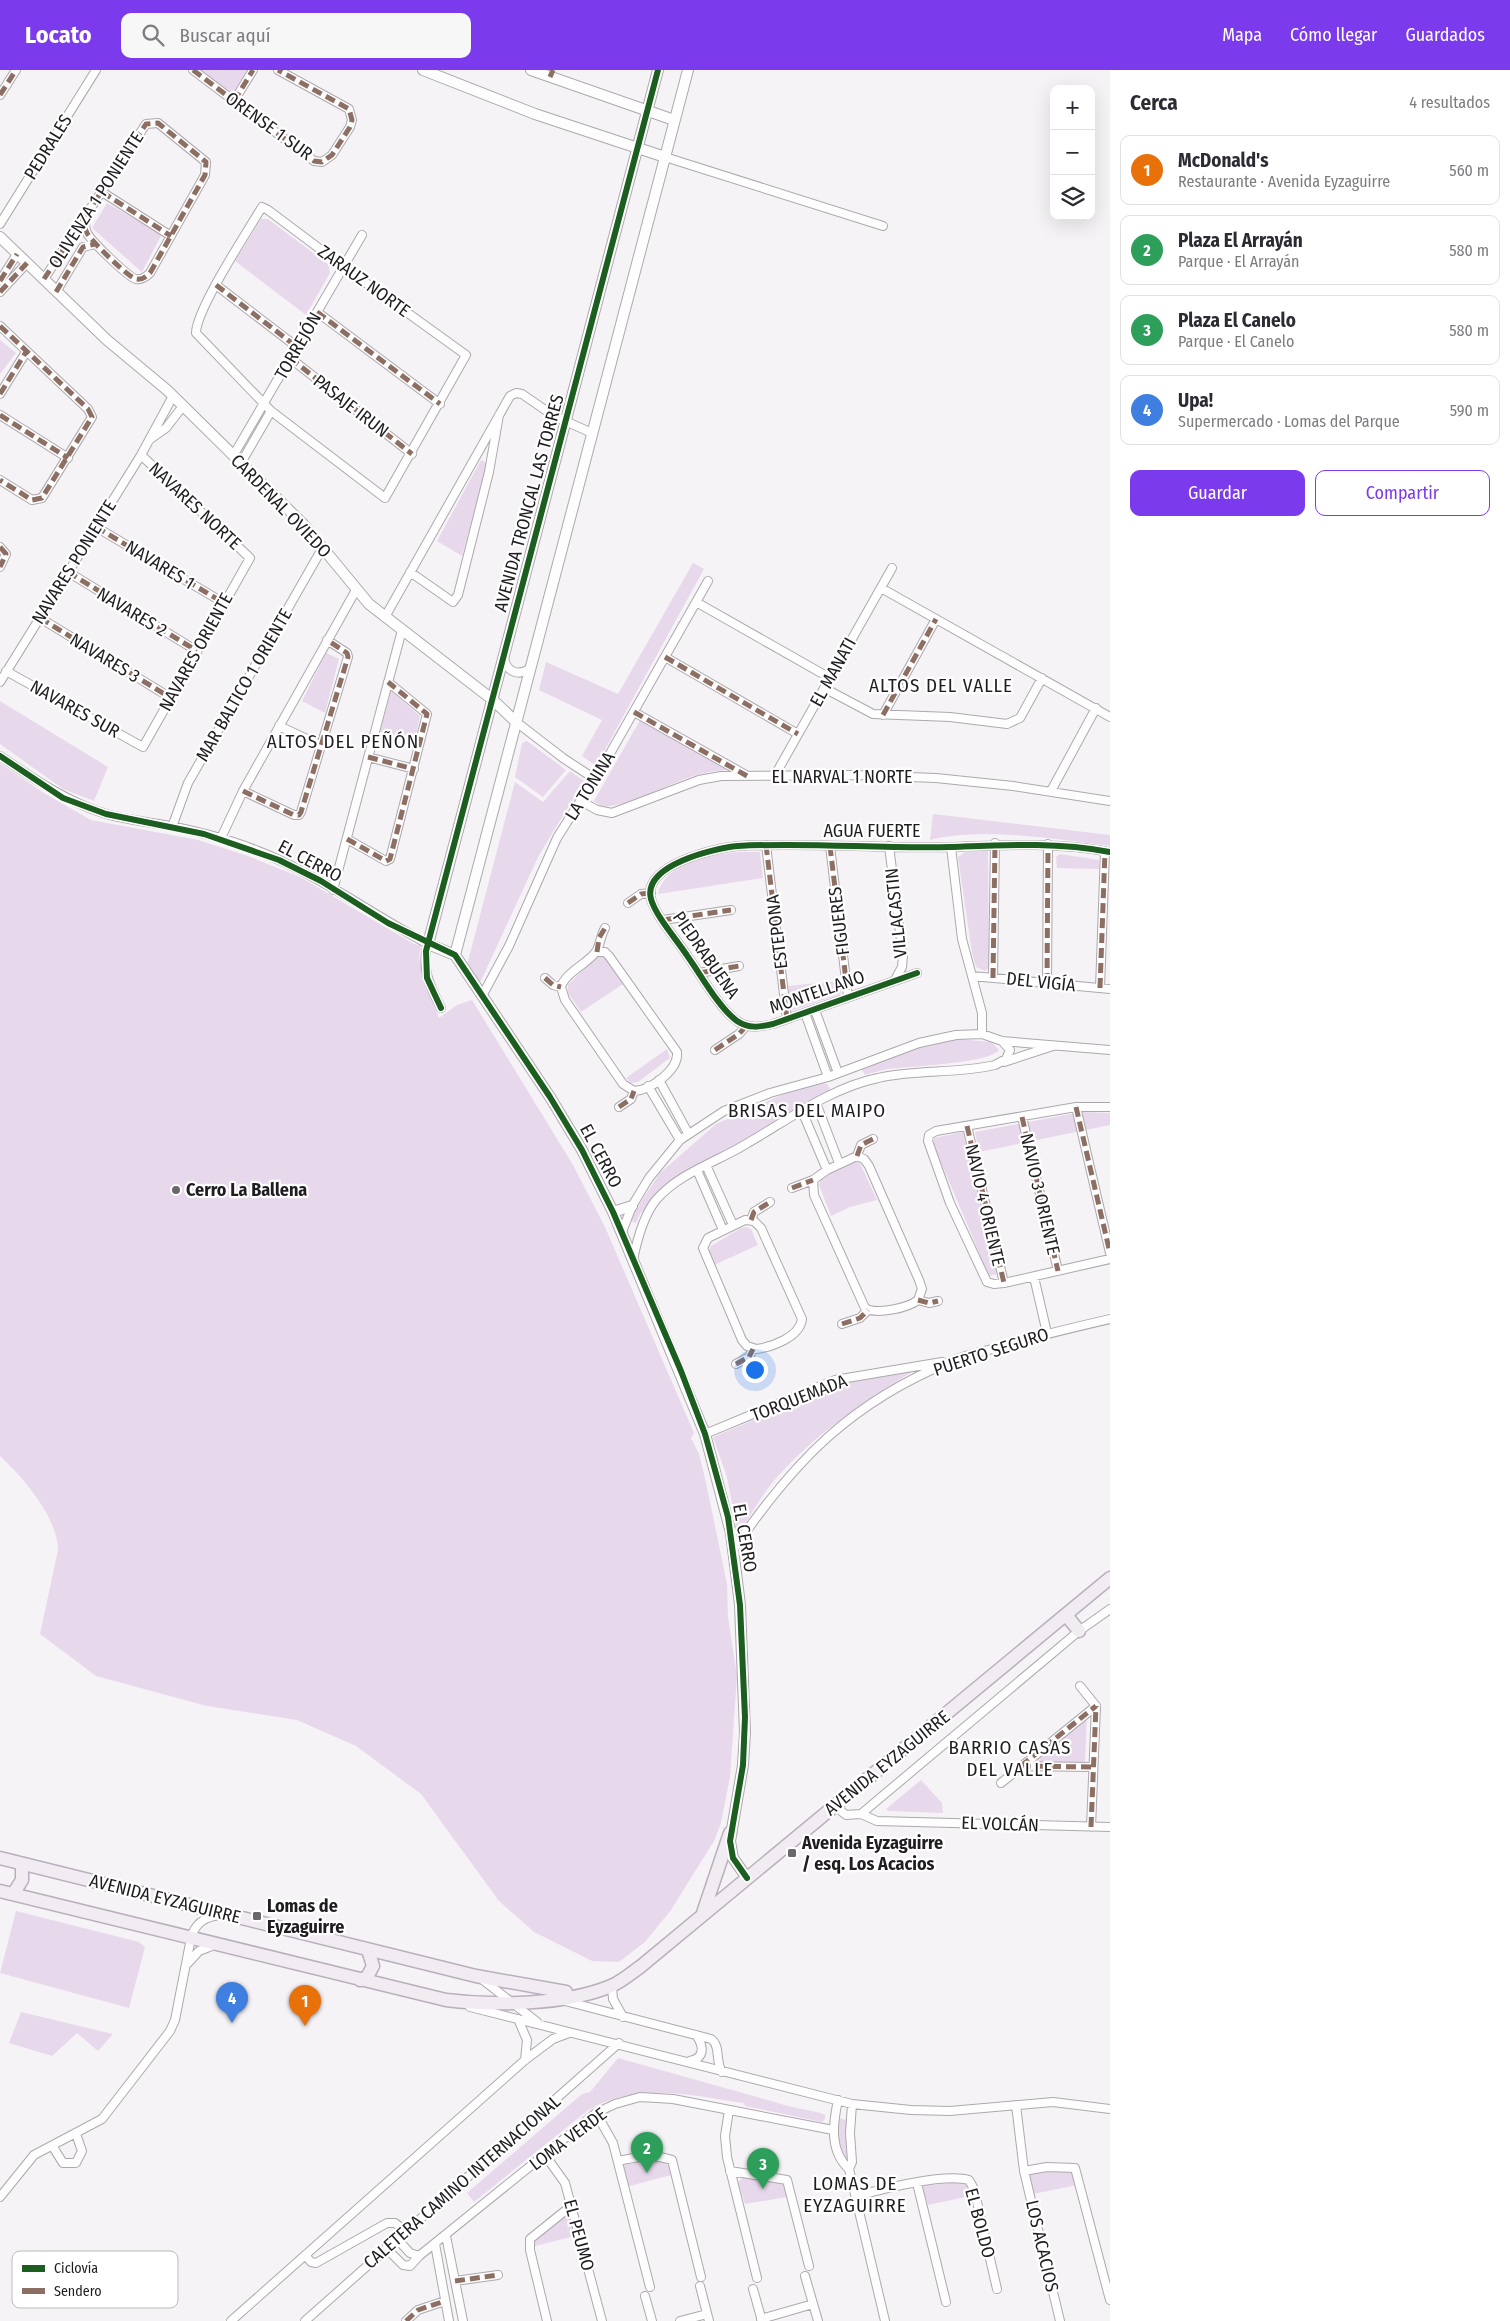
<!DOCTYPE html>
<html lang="es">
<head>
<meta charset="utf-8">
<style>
  :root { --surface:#fff; --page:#f7f7f7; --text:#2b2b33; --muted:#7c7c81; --line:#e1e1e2; --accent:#7c3aed }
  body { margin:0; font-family:"Fira Sans Condensed",sans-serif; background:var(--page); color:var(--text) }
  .controls { position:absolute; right:15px; top:15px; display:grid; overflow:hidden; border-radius:10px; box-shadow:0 5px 20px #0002 }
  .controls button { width:45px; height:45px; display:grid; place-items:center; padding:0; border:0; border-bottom:1px solid var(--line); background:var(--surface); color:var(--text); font:25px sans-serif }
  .you { position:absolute; left:754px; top:1299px; width:18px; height:18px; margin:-12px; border:4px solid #fff; border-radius:50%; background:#1a73e8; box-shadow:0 0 0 8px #1a73e833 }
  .badge { display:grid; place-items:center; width:32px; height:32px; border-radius:50%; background:var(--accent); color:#fff; font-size:16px; font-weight:700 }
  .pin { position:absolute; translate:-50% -41px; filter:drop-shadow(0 1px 2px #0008) }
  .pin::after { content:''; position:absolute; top:26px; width:18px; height:15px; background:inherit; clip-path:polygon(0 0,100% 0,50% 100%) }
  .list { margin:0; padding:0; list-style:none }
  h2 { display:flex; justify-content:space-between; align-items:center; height:65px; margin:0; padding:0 20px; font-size:21px }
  h2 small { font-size:16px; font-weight:400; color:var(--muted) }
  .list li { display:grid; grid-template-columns:32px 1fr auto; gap:15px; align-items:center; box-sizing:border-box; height:70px; margin:0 10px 10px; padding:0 10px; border:1px solid var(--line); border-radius:10px }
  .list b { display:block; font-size:19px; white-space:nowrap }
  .list p { margin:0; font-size:16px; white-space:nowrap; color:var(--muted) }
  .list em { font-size:16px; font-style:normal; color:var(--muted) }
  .actions { display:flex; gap:10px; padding:15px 20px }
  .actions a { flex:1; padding:11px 0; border:1px solid var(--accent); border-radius:10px; text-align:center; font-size:18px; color:var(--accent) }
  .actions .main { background:var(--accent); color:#fff }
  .icon { flex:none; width:28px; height:28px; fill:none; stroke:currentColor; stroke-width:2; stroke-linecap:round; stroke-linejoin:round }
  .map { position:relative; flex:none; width:1110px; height:2251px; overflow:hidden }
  header { display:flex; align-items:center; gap:30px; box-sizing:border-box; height:70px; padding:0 25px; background:var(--accent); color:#fff }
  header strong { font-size:24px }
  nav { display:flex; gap:28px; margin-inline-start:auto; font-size:18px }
  .search { width:350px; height:45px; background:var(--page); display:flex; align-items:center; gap:12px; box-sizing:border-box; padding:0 18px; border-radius:10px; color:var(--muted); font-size:19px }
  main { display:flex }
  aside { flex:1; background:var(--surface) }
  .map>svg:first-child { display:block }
</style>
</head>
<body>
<header>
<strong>Locato</strong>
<div class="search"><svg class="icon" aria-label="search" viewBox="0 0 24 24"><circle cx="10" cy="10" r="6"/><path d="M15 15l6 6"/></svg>Buscar aquí</div>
<nav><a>Mapa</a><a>Cómo llegar</a><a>Guardados</a></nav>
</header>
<main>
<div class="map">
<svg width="1110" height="2251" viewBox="0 0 1110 2251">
  <rect width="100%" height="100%" fill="#f6f3f7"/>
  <!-- green -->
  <path fill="#e8d8eb" d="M200,0H247L233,23Z
    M107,133L162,164L142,202L92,158Z
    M261,149H268L328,194L330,203L306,245L235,191Z
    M0,270L16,283L0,304Z
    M481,390L487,393L462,486L437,471Z
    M693,493L704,499L596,696L582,686L602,650L539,620L546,592L618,624Z
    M326,583L339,589L325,643L302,631Z
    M391,621L420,646L414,673L380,662Z
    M0,631L108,697L94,731L63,719L0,674Z
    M640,650L730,700C684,699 647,734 602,737L594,731Z
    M527,671L566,700L543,727L515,707L522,673Z
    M0,693L44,723L91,750L198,770L248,786L300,807L414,874L421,875L419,889L439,948L457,935L472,930L573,1095L605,1157L694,1363L691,1368L699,1384L705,1408L727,1514L728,1547L737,1606L730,1707L721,1753L714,1771L671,1840L645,1872L619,1892L592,1891L534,1862L499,1831L421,1724L356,1676L297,1650L207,1636L96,1606L40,1564L58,1480C58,1448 23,1407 0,1386Z
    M570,701L584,711L538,787L480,913L467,895L515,712L543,732Z
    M933,744L1110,765V776C1058,769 980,757 930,770Z
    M988,780L989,898L985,901L976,897L972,883L958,787L965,782Z
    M738,782H760L763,808L658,824C665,792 711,785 738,782Z
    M1060,784L1099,790V799L1057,798L1056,787Z
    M601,886L605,888L623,914L581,942L568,923V915L596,887Z
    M839,911L841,924L791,941L788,916Z
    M957,969L991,972L999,980C987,994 910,996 888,999C881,1000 873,1003 865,1005L861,998L924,975Z
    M667,979L670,988L638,1012L631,1013L626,1008Z
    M820,1013L827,1014L830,1019L829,1022L666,1113L640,1144L636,1153L629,1150L660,1103L716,1054L782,1025Z
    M1082,1042L1110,1043V1055L979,1082L975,1062Z
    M963,1062L998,1204L989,1206L934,1076V1068Z
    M858,1089L877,1130L850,1137L831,1146L819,1115L820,1111L844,1095Z
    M747,1157L751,1159L758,1175L714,1195L709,1180L711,1176L741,1158Z
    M924,1295C871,1326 821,1359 779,1405C763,1422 751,1445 738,1465L727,1407L713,1367L838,1315Z
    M1087,1646L1085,1693L1031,1692Z
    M921,1710L942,1733L943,1743L889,1741L886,1739Z
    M16,1841L139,1872L145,1877L129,1938L0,1903Z
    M21,1942L113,1964L98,1981L77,1963L52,1986L9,1973Z
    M618,1988L792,2037L821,2043L825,2045V2049L822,2052L745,2036L744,2033C690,2025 636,2011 587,2041L474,2132L467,2123L582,2024L590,2022Z
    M839,2048L846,2050L847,2092C838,2079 836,2064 839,2048Z
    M659,2090L669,2096L671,2105L626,2117L622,2101L626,2092Z
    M1071,2101L1075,2103L1077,2115L1033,2124L1029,2102Z
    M745,2105L784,2112L787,2127L745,2134L738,2112Z
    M960,2112L967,2114L970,2126L928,2135L922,2116Z
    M564,2146H570L575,2166L531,2177V2174Z"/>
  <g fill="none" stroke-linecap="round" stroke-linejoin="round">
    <!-- minor casing -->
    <g stroke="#aca9ad" stroke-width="10">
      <path id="minor" d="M193,0L314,91L322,92L332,85L350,57L352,50L349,39L278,0
        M0,25L16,0
        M234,31L253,0
        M665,87L883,156
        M102,122L171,166
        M262,137L268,140L344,197L466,285L385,428L271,341L196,263C196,240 247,162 262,137Z
        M0,154L96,0
        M44,209L146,54L158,53L206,92L205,105L150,203C146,207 142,210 136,209C128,207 91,171 87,163C84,158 85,154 86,148
        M0,211L17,184
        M216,215L297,277
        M0,222L27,193
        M56,222L83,177L95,174
        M317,242L440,334
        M0,256L88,339L92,347L42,428L32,430L0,410
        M290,288L412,384
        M0,324L26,282
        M0,345L68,388
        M149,370L166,358L183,336
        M233,386L362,165
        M241,393L271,341
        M96,457L224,533
        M0,477L6,484L0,497
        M68,502L197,581
        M410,502L453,532L458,525L489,402L499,345
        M881,518L1110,647
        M696,532L830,608
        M385,547L510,326L516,323L522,324L554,346L592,363
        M40,548L171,628
        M504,586C505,601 517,607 529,599
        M665,587L798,664
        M6,601L143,677L250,488L141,385
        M0,612L141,385L173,326
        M824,618L873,644L950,647L1007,654L1020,648L1042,608
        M634,642L746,705
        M883,645L936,549
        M515,651L563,688L595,709
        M279,656L322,676
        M0,686C34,709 67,732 106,744C123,749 141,751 159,754C193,760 226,768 258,781C318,804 371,844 428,874C420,897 431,918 441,938
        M368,687L414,699
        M774,707L892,498
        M243,721L294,745H299L301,742L348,587L347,583L327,570
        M1051,721L1096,638
        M581,731L597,740L612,743L699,710L721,706L855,705L936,708L1013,716L1110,731
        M172,757L188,713L323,477
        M221,768L243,721L356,520
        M347,769L386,791L390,789L427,644L388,612
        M766,775L787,949
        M830,776L848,927
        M889,776L903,886L902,897L896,908
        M951,777L962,869L982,943V964
        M333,820L402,560
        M628,833L641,824L651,823
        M663,850L731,840
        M597,882H605L609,886L677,982C679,1000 651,1020 634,1021
        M699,903L739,896
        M917,903L773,954C760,957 749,959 737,951C719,938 701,905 688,887C678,871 656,847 651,829C642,795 715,778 738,776C809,772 880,779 951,777C1005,775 1056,772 1110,782
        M972,906L1110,919
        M545,908L553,915L561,917
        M993,908L995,773
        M1047,913L1048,774
        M561,917L565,930L623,1014L634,1021
        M561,917C566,901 591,892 597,880C600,874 601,865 605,858
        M1100,918L1105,781
        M482,926L509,876L557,768L608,687L708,511
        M815,940L838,1003
        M805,943L828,1007
        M715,980L739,964L746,956
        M1004,992L1053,976
        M659,1010L688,1063
        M648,1016L680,1070
        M816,1033L839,1093
        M619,1037L631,1029L634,1021
        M1076,1037L1110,1183
        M1110,1037H1076L936,1061L929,1065L928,1071L950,1133L987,1212L994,1214L1004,1213L1110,1189
        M802,1041L827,1100
        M1022,1047L1058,1201
        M967,1056L1004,1213
        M857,1086L864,1089L869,1096L919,1210L922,1219L918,1230
        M857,1086L861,1075L873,1069
        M706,1095L733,1155
        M697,1100L723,1160
        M813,1110L814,1125L865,1238C876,1245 908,1238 918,1230
        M792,1118L813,1110L827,1100L857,1086
        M745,1150L754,1151L761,1158L802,1249C800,1267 772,1277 756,1279L747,1276L742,1270L703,1178L708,1168Z
        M751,1150L754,1142L770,1132
        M622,1162L632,1136L649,1108L680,1070L724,1041L770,1023L828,1007L919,973L956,965L982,964L1002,971L1110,980
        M633,1190C637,1170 643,1146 656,1130C679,1103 717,1092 746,1074C788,1050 830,1018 878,1008C916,999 957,1004 995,995L1006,989L1010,980L1002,971
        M1034,1207L1047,1263
        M918,1230L929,1233L938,1231
        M842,1254L860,1248L868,1240
        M736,1294L749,1287L753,1279
        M705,1364L835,1310L942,1292
        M734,1479C794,1391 851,1332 952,1291C966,1285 981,1282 996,1278C1033,1267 1071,1258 1110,1249
        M1080,1616L1096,1636
        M1021,1696L1092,1697
        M1001,1713L1096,1636
        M835,1736L846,1745L861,1744L1079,1561L1110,1539
        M861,1744L877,1751L1110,1757
        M1091,1757L1096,1636
        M188,1893L199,1881L214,1875
        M483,1910L537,1952
        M612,1916L613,1929L623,1947
        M565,1931L711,1969C721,1976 715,1991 722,2002
        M470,1937L852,2034L911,2040L950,2041L1053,2032L1110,2039
        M518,1949L527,1970L525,1990
        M690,1991C705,1988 704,1976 696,1965
        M838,2030C833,2053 829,2081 849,2099L885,2251
        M1016,2035L1024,2101L1060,2251
        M729,2040L725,2066L727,2087L757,2208
        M596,2043L613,2073L650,2217
        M53,2077L63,2093H76L82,2081L76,2064
        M545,2085L565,2113L602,2251
        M618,2091C638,2087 652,2083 672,2090L701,2207
        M849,2099L852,2092L850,2063L852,2034
        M730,2101L787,2110L809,2196
        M1024,2101L1047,2097L1075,2098L1110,2230
        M917,2113L946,2232
        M856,2126C882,2119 945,2103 969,2110L974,2119L997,2219
        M0,2127L34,2085L102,2049L170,1961L175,1950L191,1868C195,1853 205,1847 219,1845
        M446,2166L463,2251
        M397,2169L410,2183L419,2186
        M435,2174L449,2251
        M386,2178L403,2195L410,2196L419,2186L596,2043L615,2034L640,2027L673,2029L833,2060
        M305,2185L311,2192L316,2193L387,2153H395L405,2161
        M805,2206L818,2251
        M455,2211L498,2205
        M700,2216L709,2251
        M753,2219L762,2251
        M645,2226L652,2251
        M761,2249L813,2234
        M231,2251L525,1990L553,1969L569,1963
        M305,2251L619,1973
        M406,2251L418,2240L445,2231
        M547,2251L530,2180V2169L571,2136
        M680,2251L707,2244"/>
    </g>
    <!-- tertiary casing -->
    <g stroke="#aca9ad" stroke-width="12">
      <path id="tertiary" d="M423,0L535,44L665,87
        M531,0L674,50
        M658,0L428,874L455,885L550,1027L582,1080L613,1142L705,1364L731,1463L740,1535L745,1662L743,1695L730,1771L733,1788L747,1808
        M0,167L107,270L167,320L303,454L369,534L493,630L515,651
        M455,885L688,0
        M613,1142L632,1136"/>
    </g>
    <!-- primary casing -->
    <g stroke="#baafbc" stroke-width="15">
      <path id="primary" d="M1066,1545L1079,1561
        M0,1788L476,1906L566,1922
        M0,1821L446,1930C494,1936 566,1935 611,1916C621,1912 630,1904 640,1897L1110,1508
        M13,1824L22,1810V1794
        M703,1843L730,1763
        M360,1910L367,1907L373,1896L368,1880"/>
    </g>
    <!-- minor -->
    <use href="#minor" stroke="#fefdfe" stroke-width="8"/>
    <!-- tertiary -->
    <use href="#tertiary" stroke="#fefdfe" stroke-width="10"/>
    <!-- primary -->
    <use href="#primary" stroke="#f1ebf2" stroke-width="12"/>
    <!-- quiet -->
    <path stroke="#8d6e63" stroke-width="5" stroke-dasharray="10 5" stroke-linecap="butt" d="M193,0L314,91L322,92L332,85L350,57L352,50L349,39L278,0
      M550,7L553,0
      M0,25L16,0
      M234,31L253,0
      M102,122L171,166
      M44,209L146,54L158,53L206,92L205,105L150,203C146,207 142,210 136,209C128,207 91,171 87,163C84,158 85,154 86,148
      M0,211L17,184
      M216,215L297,277
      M0,222L27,193
      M56,222L83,177L95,174
      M317,242L440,334
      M0,256L88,339L92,347L42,428L32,430L0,410
      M290,288L412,384
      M0,324L26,282
      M0,345L68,388
      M96,457L224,533
      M0,477L6,484L0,497
      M68,502L197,581
      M40,548L171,628
      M665,587L798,664
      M634,642L747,706
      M883,645L936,549
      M368,687L414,699
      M243,721L294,745H299L301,742L348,587L347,583L327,570
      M347,769L386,791L390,789L427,644L388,612
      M766,775L787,949
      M830,776L848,927
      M628,833L641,824L651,823
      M663,850L731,840
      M597,882L599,868L605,858
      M699,903L739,896
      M545,908L553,915L561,917
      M993,908L995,773
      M1047,913L1048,774
      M1100,918L1105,781
      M715,980L739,964L746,956
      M619,1037L631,1029L634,1021
      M1076,1037L1110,1183
      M1022,1047L1058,1201
      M967,1056L1004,1213
      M857,1086L861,1075L873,1069
      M792,1118L813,1110
      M751,1150L754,1142L770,1132
      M918,1230L929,1233L938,1231
      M842,1254L860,1248L868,1240
      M736,1294L749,1287L753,1279
      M1021,1696L1096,1636
      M1021,1696L1092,1697
      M1091,1757L1096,1636
      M455,2211L498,2205
      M406,2251L418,2240L445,2231"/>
    <!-- cycleway casing -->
    <g stroke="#fff" stroke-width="9">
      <path id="cycleway" d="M0,686L63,728L106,744L204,764L279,790L321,811L388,853L455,885L550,1027L582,1080L613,1142L681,1301L705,1364L728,1447L740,1535L745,1647L743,1695L730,1771L733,1788L747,1808
        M917,903L773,954C760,957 749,959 737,951C719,938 701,905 688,887C678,871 656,847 651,829C642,795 715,778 738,776C809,772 880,779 951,777C1005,775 1056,772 1110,782
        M441,938L427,908L426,881L658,0"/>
    </g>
    <!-- cycleway -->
    <use href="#cycleway" stroke="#1b5e20" stroke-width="6"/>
  </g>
  <!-- markers -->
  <g fill="#6a686b" stroke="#fff" stroke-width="2">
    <circle cx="176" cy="1120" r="5"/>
    <rect x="787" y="1778" width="10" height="10" rx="2.5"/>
    <rect x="252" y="1841" width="10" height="10" rx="2.5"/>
  </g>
  <g text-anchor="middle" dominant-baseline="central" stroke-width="4.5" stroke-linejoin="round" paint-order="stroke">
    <!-- street labels -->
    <g font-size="18" fill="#1f1d20" stroke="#fff">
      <text transform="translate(269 56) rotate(36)">ORENSE 1 SUR</text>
      <text transform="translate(48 77) rotate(-58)">PEDRALES</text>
      <text transform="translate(96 130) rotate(-57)">OLIVENZA 1 PONIENTE</text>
      <text transform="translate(364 211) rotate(36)">ZARAUZ NORTE</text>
      <text transform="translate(298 276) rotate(-60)">TORREJÓN</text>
      <text transform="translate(351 336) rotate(38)">PASAJE IRUN</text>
      <text transform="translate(529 433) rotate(-75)">AVENIDA TRONCAL LAS TORRES</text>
      <text transform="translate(195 436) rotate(43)">NAVARES NORTE</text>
      <text transform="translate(281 436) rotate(46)">CARDENAL OVIEDO</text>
      <text transform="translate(74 492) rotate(-58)">NAVARES PONIENTE</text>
      <text transform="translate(160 495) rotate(31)">NAVARES 1</text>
      <text transform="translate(132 542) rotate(31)">NAVARES 2</text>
      <text transform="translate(196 582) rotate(-61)">NAVARES ORIENTE</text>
      <text transform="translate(105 588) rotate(31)">NAVARES 3</text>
      <text transform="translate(833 602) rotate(-61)">EL MANATI</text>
      <text transform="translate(244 615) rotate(-60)">MAR BALTICO 1 ORIENTE</text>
      <text transform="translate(75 639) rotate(29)">NAVARES SUR</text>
      <text x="842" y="707">EL NARVAL 1 NORTE</text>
      <text transform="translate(590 716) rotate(-58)">LA TONINA</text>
      <text x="872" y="761">AGUA FUERTE</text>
      <text transform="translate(310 791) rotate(28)">EL CERRO</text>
      <text transform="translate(896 843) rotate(-96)">VILLACASTIN</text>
      <text transform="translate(839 851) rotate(-97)">FIGUERES</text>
      <text transform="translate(777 862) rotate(-97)">ESTEPONA</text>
      <text transform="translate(706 885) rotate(55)">PIEDRABUENA</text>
      <text transform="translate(1041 912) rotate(6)">DEL VIGÍA</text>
      <text transform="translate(817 922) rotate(-19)">MONTELLANO</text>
      <text transform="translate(601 1086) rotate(62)">EL CERRO</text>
      <text transform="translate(1040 1124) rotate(77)">NAVIO 3 ORIENTE</text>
      <text transform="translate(985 1135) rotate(77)">NAVIO 4 ORIENTE</text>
      <text transform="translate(991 1282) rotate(-18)">PUERTO SEGURO</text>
      <text transform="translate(799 1328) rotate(-21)">TORQUEMADA</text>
      <text transform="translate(745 1468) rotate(80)">EL CERRO</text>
      <text transform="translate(887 1693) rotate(-39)">AVENIDA EYZAGUIRRE</text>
      <text transform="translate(1000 1754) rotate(2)">EL VOLCÁN</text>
      <text transform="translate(165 1829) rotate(14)">AVENIDA EYZAGUIRRE</text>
      <text transform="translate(568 2069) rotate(-37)">LOMA VERDE</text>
      <text transform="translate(462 2112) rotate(-41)">CALETERA CAMINO INTERNACIONAL</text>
      <text transform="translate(980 2153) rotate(75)">EL BOLDO</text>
      <text transform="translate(579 2165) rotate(75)">EL PEUMO</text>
      <text transform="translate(1042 2176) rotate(77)">LOS ACACIOS</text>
    </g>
    <!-- poi labels -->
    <g font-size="18" font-weight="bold" fill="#1f1d20" stroke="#fff" text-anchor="start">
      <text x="186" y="1120">Cerro La Ballena</text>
      <text x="802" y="1773">Avenida Eyzaguirre<tspan x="802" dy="21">/ esq. Los Acacios</tspan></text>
      <text x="267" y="1836">Lomas de<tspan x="267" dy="21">Eyzaguirre</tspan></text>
    </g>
    <!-- neighbourhood labels -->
    <g font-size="19" letter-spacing="1" fill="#1f1d20" stroke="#fff">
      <text x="941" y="615">ALTOS DEL VALLE</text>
      <text x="343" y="671">ALTOS DEL PEÑÓN</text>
      <text x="807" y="1040">BRISAS DEL MAIPO</text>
      <text x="1010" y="1677">BARRIO CASAS<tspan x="1010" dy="22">DEL VALLE</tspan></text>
      <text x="855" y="2113">LOMAS DE<tspan x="855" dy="22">EYZAGUIRRE</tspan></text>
    </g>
  </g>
  <!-- legend -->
  <rect x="12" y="2181" width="166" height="57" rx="8" fill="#fff" stroke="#bcbbbc" stroke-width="1"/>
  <rect x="22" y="2195" width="23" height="7" fill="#1b5e20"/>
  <rect x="22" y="2218" width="23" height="6" fill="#8d6e63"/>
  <g font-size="14" fill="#1f1d20">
    <text x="54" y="2203">Ciclovía</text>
    <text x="54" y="2226">Sendero</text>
  </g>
</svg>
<div class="controls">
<button>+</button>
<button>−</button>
<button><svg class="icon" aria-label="layers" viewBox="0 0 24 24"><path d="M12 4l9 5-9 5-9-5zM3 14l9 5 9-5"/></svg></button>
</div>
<div class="you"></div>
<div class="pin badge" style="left:305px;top:1956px;background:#e8710a">1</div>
<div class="pin badge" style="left:647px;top:2103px;background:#2e9e5b">2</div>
<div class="pin badge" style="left:763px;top:2119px;background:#2e9e5b">3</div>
<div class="pin badge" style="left:232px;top:1953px;background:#3f7fe0">4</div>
</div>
<aside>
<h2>Cerca<small>4 resultados</small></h2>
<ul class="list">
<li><span class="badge" style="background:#e8710a">1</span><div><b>McDonald's</b><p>Restaurante · Avenida Eyzaguirre</p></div><em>560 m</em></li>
<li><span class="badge" style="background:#2e9e5b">2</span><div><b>Plaza El Arrayán</b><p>Parque · El Arrayán</p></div><em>580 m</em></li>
<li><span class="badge" style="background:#2e9e5b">3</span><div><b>Plaza El Canelo</b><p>Parque · El Canelo</p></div><em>580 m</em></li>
<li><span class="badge" style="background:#3f7fe0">4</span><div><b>Upa!</b><p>Supermercado · Lomas del Parque</p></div><em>590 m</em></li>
</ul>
<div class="actions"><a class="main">Guardar</a><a>Compartir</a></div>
</aside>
</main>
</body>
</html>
